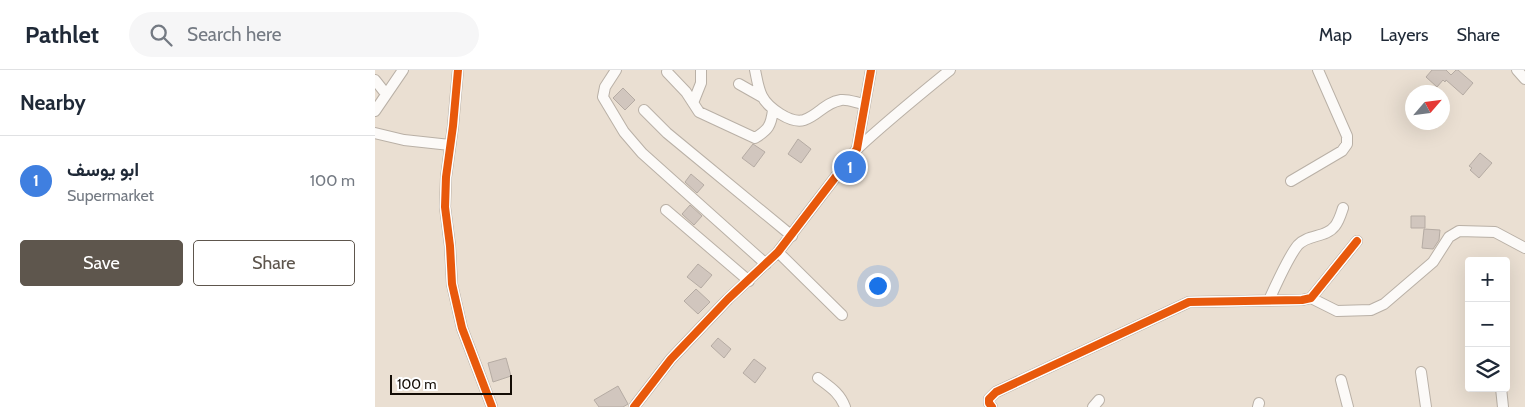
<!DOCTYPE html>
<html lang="en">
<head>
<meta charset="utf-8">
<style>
  :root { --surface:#fff; --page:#f6f6f7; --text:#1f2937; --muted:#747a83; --line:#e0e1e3; --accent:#5e564d }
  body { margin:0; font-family:Cabin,Vazirmatn,sans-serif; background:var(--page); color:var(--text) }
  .controls { position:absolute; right:15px; bottom:15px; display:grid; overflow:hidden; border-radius:5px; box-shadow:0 5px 20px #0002 }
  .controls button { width:45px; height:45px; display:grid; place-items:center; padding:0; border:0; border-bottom:1px solid var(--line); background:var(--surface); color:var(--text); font:25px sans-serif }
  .compass { position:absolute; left:1030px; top:15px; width:45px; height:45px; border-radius:50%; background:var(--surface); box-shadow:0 5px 20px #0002; rotate:62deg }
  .scale { position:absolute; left:15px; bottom:12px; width:122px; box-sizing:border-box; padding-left:5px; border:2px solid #130c05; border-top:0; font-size:14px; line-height:18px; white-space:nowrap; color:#130c05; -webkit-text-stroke:4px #fff; paint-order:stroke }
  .you { position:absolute; left:502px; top:215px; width:18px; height:18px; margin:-12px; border:4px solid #fff; border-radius:50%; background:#1a73e8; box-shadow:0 0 0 8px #1a73e833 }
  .badge { display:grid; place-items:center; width:32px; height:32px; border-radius:50%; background:var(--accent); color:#fff; font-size:16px; font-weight:700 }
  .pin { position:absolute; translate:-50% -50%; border:2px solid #fff; box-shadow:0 1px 5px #0006 }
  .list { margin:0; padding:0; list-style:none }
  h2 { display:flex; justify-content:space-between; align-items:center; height:65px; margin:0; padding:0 20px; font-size:21px }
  h2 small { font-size:16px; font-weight:400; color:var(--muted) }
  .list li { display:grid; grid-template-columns:32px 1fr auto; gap:15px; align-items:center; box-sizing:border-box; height:90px; padding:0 20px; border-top:1px solid var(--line) }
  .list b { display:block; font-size:19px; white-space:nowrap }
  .list p { margin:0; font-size:16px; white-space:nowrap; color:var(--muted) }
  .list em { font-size:16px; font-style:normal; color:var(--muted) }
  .actions { display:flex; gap:10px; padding:15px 20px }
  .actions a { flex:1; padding:11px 0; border:1px solid var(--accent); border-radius:5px; text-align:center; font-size:18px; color:var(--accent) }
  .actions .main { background:var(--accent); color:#fff }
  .icon { flex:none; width:28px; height:28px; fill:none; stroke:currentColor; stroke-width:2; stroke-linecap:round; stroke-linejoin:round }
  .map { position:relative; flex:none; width:1150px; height:337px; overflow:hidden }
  header { display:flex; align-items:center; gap:30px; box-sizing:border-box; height:70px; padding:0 25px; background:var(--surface); border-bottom:1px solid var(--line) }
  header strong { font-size:24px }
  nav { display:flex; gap:28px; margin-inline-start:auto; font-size:18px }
  .search { width:350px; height:45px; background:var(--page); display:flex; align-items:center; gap:12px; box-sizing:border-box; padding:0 18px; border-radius:28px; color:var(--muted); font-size:19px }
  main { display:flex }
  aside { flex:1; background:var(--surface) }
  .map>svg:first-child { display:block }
</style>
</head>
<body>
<header>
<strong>Pathlet</strong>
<div class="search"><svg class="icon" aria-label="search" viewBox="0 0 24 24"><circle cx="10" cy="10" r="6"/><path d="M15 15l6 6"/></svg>Search here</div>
<nav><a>Map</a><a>Layers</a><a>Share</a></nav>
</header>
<main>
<aside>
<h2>Nearby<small></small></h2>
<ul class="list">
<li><span class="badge" style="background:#3f7fe0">1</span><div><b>ابو يوسف</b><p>Supermarket</p></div><em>100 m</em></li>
</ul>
<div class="actions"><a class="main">Save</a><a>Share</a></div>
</aside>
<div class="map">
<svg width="1150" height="337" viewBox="0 0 1150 337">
  <rect width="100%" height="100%" fill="#eadfd2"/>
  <!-- building -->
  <path fill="#d1c6be" stroke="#b5aba3" d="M1057,0H1071L1076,5L1081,0H1083L1098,13L1088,25L1071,10L1070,12L1068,10L1062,17L1051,7Z
    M248,18L260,30L250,40L238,28Z
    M423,69L436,79L426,93L413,84Z
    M378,74L390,82L379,97L367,88Z
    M1105,83L1117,93L1104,108L1095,100L1097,98L1094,96Z
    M316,104L329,115L322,123L310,112Z
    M315,135L327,146L319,155L307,144Z
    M1036,146H1050V158H1036Z
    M1049,159L1065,160L1064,170L1058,179L1047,178Z
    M323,194L337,205L326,218L312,207Z
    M321,219L335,232L323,244L309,231Z
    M343,268L356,279L349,288L336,276Z
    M131,288L136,306L118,312L113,293Z
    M379,289L391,298L380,313L368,303Z
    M243,316L253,334L248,337H224L219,330Z"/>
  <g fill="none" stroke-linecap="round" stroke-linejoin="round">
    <!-- minor casing -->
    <g stroke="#b9b0a6" stroke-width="12">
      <path id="minor" d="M83,0L78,56L71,107L70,137L75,176L77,214L87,258L117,337
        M241,0L230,17L228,27L249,62L267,83L391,194
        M380,0C382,9 383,18 387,26C393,38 416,54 429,50C444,45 449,33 466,30C473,29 482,33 489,34
        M1142,0L1150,9
        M292,2L311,22L324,42L380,68C393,60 396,56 398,40
        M0,10L11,24
        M364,14L387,27
        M318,33L326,13V0
        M269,40L292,63L417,166
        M0,41L28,0
        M0,63L29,70L75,75
        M482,79C512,51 543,26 575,0
        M916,111L967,81L972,74V66L943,0
        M291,140L374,211
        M403,182L467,245
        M936,228L962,241L996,240L1009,234L1058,192L1074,167L1084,161L1120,162L1150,178
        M894,230C901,215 913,187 923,175C933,164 951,168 960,156C964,151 966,144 968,138
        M1046,302L1051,337
        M443,308C455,317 465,323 470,337
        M966,310L973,337
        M1126,318L1128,337
        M259,337L296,289L353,229L403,182L482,79L496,0
        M617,337L614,333V329L621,322L814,232L927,230L936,228L982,171
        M718,337L724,330
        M883,337L884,333"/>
    </g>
    <!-- minor -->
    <use href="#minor" stroke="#fcfaf8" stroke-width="10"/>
    <!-- cycleway casing -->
    <g stroke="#fff" stroke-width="11">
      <path id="cycleway" d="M83,0L78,56L71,107L70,137L75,176L77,214L87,258L117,337
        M259,337L296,289L353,229L403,182L482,79L496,0
        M617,337L614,333V329L621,322L814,232L927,230L936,228L982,171"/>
    </g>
    <!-- cycleway -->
    <use href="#cycleway" stroke="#e8590c" stroke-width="8"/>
  </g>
</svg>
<div class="controls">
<button>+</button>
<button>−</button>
<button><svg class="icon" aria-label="layers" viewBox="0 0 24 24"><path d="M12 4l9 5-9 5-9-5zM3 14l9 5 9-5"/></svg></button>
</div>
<svg class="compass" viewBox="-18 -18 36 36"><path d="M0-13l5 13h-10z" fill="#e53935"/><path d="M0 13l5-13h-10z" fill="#747a83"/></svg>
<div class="scale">100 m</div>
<div class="you"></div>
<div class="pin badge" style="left:475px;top:97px;background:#3f7fe0">1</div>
</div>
</main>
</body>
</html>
